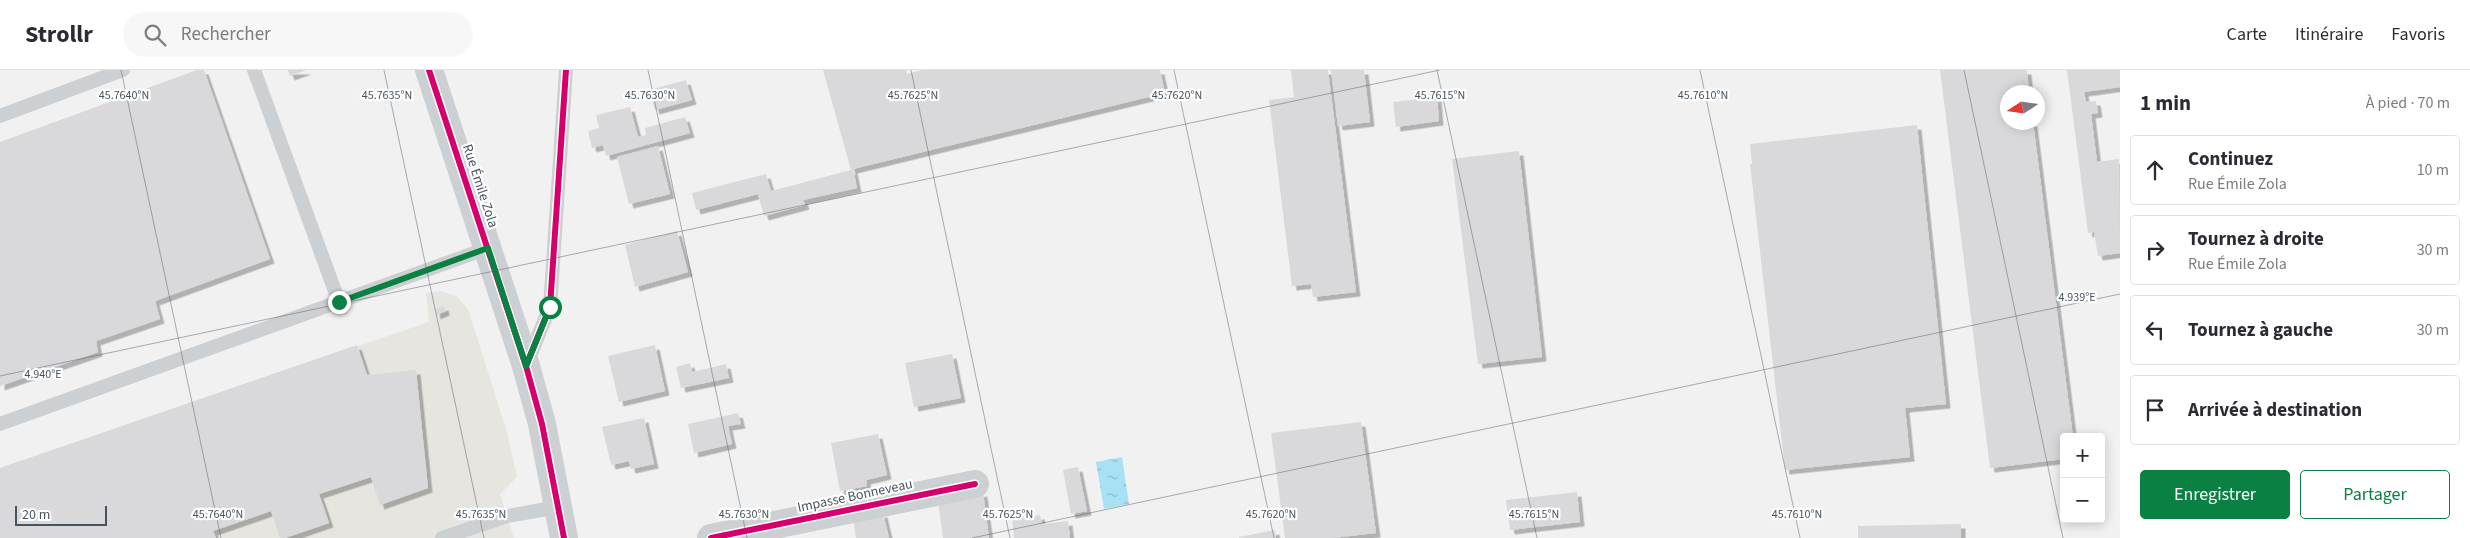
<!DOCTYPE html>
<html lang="fr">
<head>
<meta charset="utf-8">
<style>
  :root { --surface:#fff; --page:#f7f7f7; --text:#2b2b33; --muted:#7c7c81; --line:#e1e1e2; --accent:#0b8043 }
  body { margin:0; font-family:"Source Sans 3",sans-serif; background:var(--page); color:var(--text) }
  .controls { position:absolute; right:15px; bottom:15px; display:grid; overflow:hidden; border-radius:5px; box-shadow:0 2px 12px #0003 }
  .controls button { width:45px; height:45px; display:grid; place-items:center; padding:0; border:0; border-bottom:1px solid var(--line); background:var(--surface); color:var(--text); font:25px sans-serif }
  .compass { position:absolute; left:2000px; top:15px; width:45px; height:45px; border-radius:50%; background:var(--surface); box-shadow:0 2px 12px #0003; rotate:258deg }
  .scale { position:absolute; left:15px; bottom:12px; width:92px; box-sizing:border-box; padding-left:5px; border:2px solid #465460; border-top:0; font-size:14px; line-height:18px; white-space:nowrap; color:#465460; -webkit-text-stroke:4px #fff; paint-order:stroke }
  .stop { position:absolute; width:15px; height:15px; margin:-11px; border:4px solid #0b8043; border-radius:50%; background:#fff }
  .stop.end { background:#0b8043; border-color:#fff; box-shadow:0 1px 5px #0008 }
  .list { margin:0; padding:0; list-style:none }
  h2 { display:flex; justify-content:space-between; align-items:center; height:65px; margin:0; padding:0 20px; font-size:21px }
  h2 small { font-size:16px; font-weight:400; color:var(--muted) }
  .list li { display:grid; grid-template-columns:32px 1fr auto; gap:15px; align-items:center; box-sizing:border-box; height:70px; margin:0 10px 10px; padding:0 10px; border:1px solid var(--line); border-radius:5px }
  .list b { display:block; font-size:19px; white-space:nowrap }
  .list p { margin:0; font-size:16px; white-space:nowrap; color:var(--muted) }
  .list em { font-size:16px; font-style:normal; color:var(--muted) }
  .actions { display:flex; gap:10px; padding:15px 20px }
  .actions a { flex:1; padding:11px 0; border:1px solid var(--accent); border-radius:5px; text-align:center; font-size:18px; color:var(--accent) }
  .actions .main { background:var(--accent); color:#fff }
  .icon { flex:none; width:28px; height:28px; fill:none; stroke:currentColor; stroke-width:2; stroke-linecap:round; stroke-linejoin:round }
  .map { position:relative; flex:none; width:2120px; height:468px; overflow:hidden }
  header { display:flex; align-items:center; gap:30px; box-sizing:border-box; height:70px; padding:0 25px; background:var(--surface); border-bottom:1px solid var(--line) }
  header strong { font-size:24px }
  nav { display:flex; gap:28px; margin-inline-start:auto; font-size:18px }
  .search { width:350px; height:45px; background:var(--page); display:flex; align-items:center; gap:12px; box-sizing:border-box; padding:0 18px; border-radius:28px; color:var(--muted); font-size:19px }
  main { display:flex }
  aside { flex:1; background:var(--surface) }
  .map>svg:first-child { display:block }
</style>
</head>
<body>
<header>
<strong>Strollr</strong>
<div class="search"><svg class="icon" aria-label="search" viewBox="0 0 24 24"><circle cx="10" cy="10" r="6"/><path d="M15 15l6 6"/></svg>Rechercher</div>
<nav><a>Carte</a><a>Itinéraire</a><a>Favoris</a></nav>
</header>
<main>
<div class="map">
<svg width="2120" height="468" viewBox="0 0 2120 468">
  <defs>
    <pattern id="water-ripples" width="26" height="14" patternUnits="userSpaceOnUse" patternTransform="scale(1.25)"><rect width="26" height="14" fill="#a6e2f3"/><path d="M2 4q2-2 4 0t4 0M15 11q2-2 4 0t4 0" fill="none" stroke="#89bac8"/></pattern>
    <filter id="shadow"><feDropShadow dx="4.5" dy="4.5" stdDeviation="0" flood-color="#0004"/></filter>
  </defs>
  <rect width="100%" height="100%" fill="#f2f1f1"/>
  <!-- commercial -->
  <path fill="#e7e5df" d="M440,221L456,226L468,239L507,362L517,407L500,424L514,468H0V398L429,252L426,223Z"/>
  <!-- water -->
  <path fill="url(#water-ripples)" d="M1122,387L1129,434L1104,439L1096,392Z"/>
  <!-- building -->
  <path fill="#d9d9db" filter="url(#shadow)" d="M197,0H204L270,189L155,231L160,249L96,271L98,282L0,316V72Z
    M288,0H307L290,6Z
    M823,0H906L907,4L922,0H1160L1165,23L853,99L857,118L803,130L805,135L764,146L758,124L696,140L692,123L766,104L771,121L851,100Z
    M1291,0H1328L1356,222L1313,227L1311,214L1292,216L1269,30L1294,27Z
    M1331,0H1364L1370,52L1338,56Z
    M1940,0H2027L2029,22H2008V52H2033L2073,367H2064V389L1990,398Z
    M2067,0H2120V17L2084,22L2086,32L2096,31L2098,43L2091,44L2097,92L2119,89L2120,183L2098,186L2094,162L2088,163Z
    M686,10L692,30L655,40L649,20Z
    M1437,27L1439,51L1396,57L1393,32Z
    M630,37L638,67L646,65L645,58L685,47L690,63L606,86L603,75L592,78L588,61L599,58L596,45Z
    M1917,55L1946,334L1905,338L1910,387L1785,400L1750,94H1752L1750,74Z
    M658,76L670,124L629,134L617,87Z
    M1519,81L1542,287L1478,294L1452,89Z
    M677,161L688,202L635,217L625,175Z
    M444,236L445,241L436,245L435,239Z
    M357,275L367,305L416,300L428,418L380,435L371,407L319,424L329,453L285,468H280L271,441L213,461L216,468H0V398Z
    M655,275L665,321L619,332L608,286Z
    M952,284L961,328L914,337L905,293Z
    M690,293L692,302L726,294L729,308L681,318L676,297Z
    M738,343L741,354L728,356L732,374L694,383L688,354Z
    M644,348L654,394L631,399L629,391L611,395L602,357Z
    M1361,352L1376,463L1332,468H1285L1271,363Z
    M878,364L887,405L866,410L867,416L840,421L831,373Z
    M1078,397L1087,441L1071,444L1063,400Z
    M983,422L989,468H943L938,431Z
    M1577,422L1580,452L1510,460L1506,430Z
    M883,443L889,468H856L853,449Z
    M1040,445L1042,454L1068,451L1070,468H1014L1012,449Z
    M1961,454V468H1858V456Z
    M1275,460L1276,468H1239V467Z"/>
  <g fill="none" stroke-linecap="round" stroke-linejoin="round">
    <!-- service -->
    <path stroke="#cdd0d2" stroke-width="14" d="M254,0L339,232
      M0,46L123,0
      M527,293L550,237L566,0
      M0,354L488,178
      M442,468L507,446L558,437"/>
    <!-- minor -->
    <path stroke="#cdd0d2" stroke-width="28" d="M429,0L526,296L542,354L564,468
      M711,468L975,414"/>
    <!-- cycleway casing -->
    <g stroke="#fff" stroke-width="9">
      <path id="cycleway" d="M429,0L526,296L542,354L564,468
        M526,296L550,237L566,0
        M711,468L975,414"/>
    </g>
    <!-- cycleway -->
    <use href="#cycleway" stroke="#d6006c" stroke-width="6"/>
  </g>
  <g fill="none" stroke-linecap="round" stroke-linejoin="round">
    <!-- route -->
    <path stroke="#0b8043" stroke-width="6" d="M339,232L488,178L526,296L550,237"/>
  </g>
  <!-- ticks -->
  <path fill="none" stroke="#465460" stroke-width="1" stroke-opacity="0.45" d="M121,0L221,468M384,0L484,468M648,0L747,468M911,0L1010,468M1174,0L1274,468M1437,0L1537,468M1700,0L1800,468M1964,0L2063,468M0,306L1440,0M972,468L2120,224"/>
  <g text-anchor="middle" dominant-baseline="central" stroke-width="4.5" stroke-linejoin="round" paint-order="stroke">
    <!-- street labels -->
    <g font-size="14" fill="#465460" stroke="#fff">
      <text transform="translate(480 116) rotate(72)">Rue Émile Zola</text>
      <text transform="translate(855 426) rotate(-12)">Impasse Bonneveau</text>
    </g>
  </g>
  <g font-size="12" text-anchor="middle" fill="#465460" stroke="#fff" stroke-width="4.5" stroke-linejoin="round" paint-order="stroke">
    <text x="124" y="29">45.7640°N</text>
    <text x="387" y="29">45.7635°N</text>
    <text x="650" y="29">45.7630°N</text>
    <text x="913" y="29">45.7625°N</text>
    <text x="1177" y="29">45.7620°N</text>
    <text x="1440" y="29">45.7615°N</text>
    <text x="1703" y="29">45.7610°N</text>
    <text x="2077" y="231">4.939°E</text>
    <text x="43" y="308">4.940°E</text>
    <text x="218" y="448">45.7640°N</text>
    <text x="481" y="448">45.7635°N</text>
    <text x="744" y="448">45.7630°N</text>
    <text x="1008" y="448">45.7625°N</text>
    <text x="1271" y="448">45.7620°N</text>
    <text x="1534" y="448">45.7615°N</text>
    <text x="1797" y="448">45.7610°N</text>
  </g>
</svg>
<div class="controls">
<button>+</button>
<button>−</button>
</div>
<svg class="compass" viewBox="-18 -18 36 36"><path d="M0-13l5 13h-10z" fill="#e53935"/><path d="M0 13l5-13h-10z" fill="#7c7c81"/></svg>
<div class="scale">20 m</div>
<div class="stop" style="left:550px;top:237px"></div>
<div class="stop end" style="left:339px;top:232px"></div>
</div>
<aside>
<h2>1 min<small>À pied · 70 m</small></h2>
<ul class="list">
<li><svg class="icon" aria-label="ahead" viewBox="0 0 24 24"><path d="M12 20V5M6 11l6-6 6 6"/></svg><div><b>Continuez</b><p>Rue Émile Zola</p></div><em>10 m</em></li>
<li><svg class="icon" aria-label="right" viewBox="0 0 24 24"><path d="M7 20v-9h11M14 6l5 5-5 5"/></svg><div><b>Tournez à droite</b><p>Rue Émile Zola</p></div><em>30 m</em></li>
<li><svg class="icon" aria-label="left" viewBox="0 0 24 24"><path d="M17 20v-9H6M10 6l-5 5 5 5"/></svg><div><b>Tournez à gauche</b></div><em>30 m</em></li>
<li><svg class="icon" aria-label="arrive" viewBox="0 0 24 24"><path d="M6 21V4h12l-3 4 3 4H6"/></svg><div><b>Arrivée à destination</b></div></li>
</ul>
<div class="actions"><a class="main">Enregistrer</a><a>Partager</a></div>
</aside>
</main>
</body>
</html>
